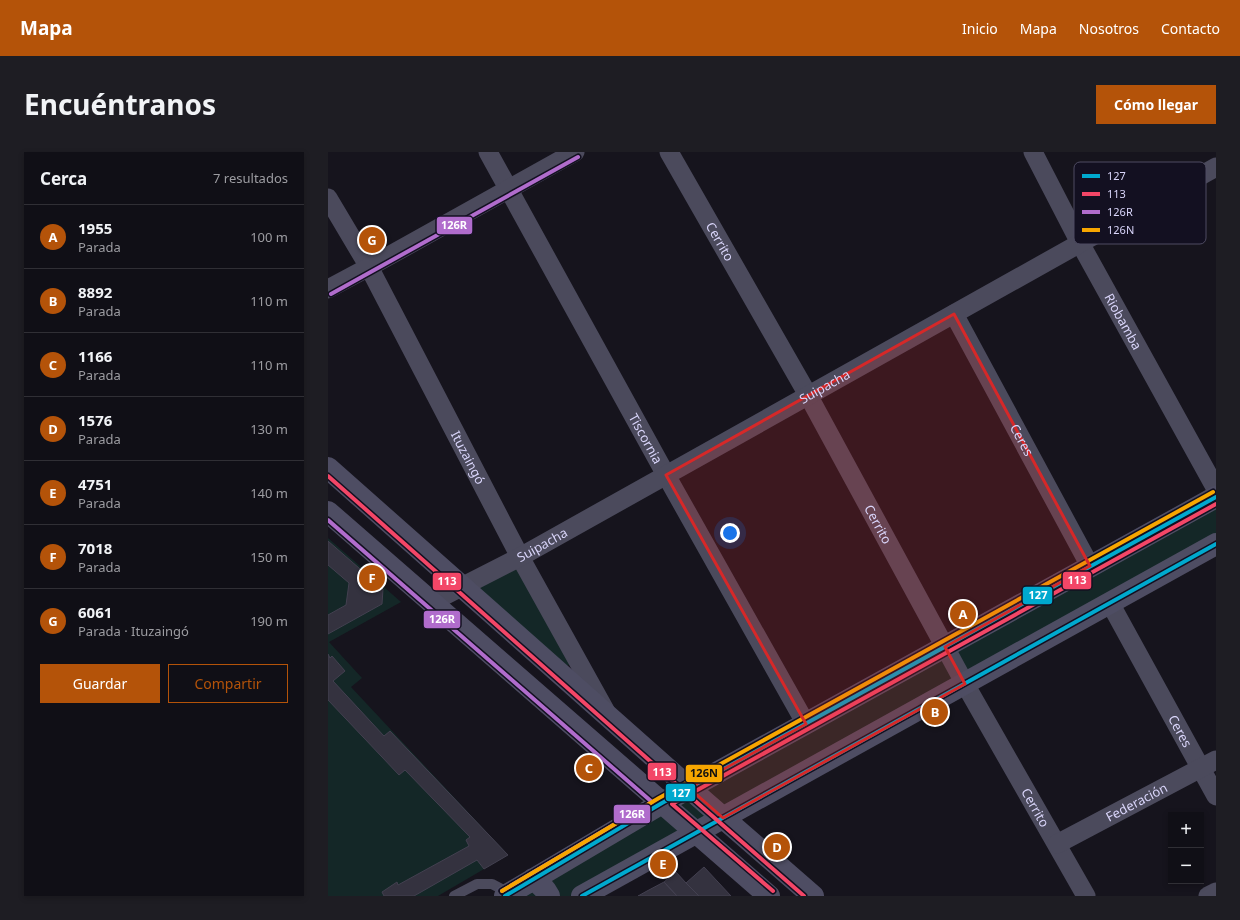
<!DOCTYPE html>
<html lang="es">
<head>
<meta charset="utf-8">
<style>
  :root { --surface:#100f16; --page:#1e1d23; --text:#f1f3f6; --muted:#9c9ca1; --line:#302f35; --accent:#b45309 }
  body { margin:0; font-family:"Noto Sans",sans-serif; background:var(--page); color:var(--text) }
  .controls { position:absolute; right:12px; bottom:12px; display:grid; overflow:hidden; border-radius:0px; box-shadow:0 2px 6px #0003 }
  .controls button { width:36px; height:36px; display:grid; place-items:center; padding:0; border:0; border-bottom:1px solid var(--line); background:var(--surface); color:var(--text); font:20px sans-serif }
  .you { position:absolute; left:402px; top:381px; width:14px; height:14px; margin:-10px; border:3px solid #fff; border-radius:50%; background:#1a73e8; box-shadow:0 0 0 6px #1a73e833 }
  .badge { display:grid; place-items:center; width:26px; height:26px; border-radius:50%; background:var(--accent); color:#fff; font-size:13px; font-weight:700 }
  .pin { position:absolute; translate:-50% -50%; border:2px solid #fff; box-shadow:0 1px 4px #0006 }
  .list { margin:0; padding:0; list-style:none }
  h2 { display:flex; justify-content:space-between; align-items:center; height:52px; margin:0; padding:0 16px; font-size:17px }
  h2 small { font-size:13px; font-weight:400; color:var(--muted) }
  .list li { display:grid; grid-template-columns:26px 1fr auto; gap:12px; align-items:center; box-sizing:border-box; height:64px; padding:0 16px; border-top:1px solid var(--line) }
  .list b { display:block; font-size:15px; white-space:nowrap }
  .list p { margin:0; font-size:13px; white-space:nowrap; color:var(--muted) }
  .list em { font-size:13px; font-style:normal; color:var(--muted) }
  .actions { display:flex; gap:8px; padding:12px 16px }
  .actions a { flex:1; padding:9px 0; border:1px solid var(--accent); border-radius:0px; text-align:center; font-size:14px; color:var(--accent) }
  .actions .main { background:var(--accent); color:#fff }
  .map { position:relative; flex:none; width:888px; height:744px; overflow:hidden; border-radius:0px }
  header { display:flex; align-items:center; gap:24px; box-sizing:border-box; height:56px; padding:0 20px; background:var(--accent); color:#fff }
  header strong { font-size:19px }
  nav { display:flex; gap:22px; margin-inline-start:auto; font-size:14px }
  .intro { display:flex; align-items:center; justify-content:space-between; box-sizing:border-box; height:96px; padding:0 24px }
  h1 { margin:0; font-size:28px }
  .button { padding:10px 18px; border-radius:0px; background:var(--accent); color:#fff; font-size:14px; font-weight:700 }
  main { display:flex; gap:24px; padding:0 24px }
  aside { flex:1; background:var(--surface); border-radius:0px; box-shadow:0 2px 6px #0003 }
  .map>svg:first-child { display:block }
</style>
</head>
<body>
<header>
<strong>Mapa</strong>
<nav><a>Inicio</a><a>Mapa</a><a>Nosotros</a><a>Contacto</a></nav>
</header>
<div class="intro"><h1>Encuéntranos</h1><a class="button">Cómo llegar</a></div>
<main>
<aside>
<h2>Cerca<small>7 resultados</small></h2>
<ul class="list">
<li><span class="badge">A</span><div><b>1955</b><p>Parada</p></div><em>100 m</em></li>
<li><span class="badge">B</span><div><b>8892</b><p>Parada</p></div><em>110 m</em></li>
<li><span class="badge">C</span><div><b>1166</b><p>Parada</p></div><em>110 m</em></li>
<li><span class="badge">D</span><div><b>1576</b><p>Parada</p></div><em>130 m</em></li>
<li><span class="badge">E</span><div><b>4751</b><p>Parada</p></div><em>140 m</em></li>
<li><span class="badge">F</span><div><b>7018</b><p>Parada</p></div><em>150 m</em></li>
<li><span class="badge">G</span><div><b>6061</b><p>Parada · Ituzaingó</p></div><em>190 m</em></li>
</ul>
<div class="actions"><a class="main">Guardar</a><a>Compartir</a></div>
</aside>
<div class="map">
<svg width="888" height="744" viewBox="0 0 888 744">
  <rect width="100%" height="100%" fill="#16141d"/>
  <!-- green -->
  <path fill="#142727" d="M888,345V392L254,744H177Z
    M0,386L73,450L1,490L34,526L23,535L180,703L110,744H0Z
    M190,416L242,512L239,514L152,440L151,433Z"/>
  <!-- building -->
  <path fill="#34323f" stroke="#434050" d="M0,389L55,437L54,452L0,482V463L18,453L21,431L0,413Z
    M0,502L2,506L4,504L17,519L5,529L56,584L62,579L180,703L156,717L149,708L86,744H56L54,740L69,730L70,733L141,694L138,688L142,685L77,618L71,623L0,548Z
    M376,715L403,744H371L358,731Z
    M348,720L358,731L371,744H349L336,730Z
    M336,730L349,744H310L319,739Z"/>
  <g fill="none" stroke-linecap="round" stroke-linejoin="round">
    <!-- service -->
    <path stroke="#4b4a5c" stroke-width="10" d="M126,744L149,732H164L181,741"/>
    <!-- minor -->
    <g stroke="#4b4a5c" stroke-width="19">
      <path id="s1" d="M160,0L338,323L478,572"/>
      <path id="s2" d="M341,0L480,243L637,532L758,744"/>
      <path id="s3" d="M705,0L752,91L888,337"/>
      <path id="s4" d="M0,46L41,115L192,405L277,558"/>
      <path d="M0,137L41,115L247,0"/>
      <path id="s5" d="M626,162L762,414"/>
      <path id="s6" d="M104,450L192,405L888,15"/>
      <path id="s7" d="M782,451L888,644"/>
      <path id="s8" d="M729,692L888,608"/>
      <path d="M880,744L888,740"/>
    </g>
    <!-- secondary -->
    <path stroke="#4e4d63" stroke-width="22" d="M0,316L378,651L485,744
      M0,360L441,744
      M205,727C212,732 217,736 221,744
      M177,744L334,651L888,345
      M254,744L888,392"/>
    <!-- bus-1 casing -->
    <g stroke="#131021" stroke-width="7">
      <path id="bus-1" d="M177,744L334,651L888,345
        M254,744L888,392"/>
    </g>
    <!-- bus-2 casing -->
    <g stroke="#131021" stroke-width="7">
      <path id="bus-2" d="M0,324L374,655L476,744
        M445,739L344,652L888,352"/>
    </g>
    <!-- bus-3 casing -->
    <g stroke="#131021" stroke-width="7">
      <path id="bus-3" d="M3,142L250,5
        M0,368L324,650L174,739"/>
    </g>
    <!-- bus-4 casing -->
    <g stroke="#131021" stroke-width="7">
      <path id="bus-4" d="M174,739L331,646L885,340"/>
    </g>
    <!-- bus-1 -->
    <use href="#bus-1" stroke="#00a9ce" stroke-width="4"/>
    <!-- bus-2 -->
    <use href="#bus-2" stroke="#f34667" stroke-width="4"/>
    <!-- bus-3 -->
    <use href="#bus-3" stroke="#b06ccc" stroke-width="4"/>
    <!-- bus-4 -->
    <use href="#bus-4" stroke="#f7a600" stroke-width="4"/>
  </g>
  <!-- marked area -->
  <path fill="#d62828" fill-opacity="0.2" stroke="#d62828" stroke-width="3" stroke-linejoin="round" d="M626,162L762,414L617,495L637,532L395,666L361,636L478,572L338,323Z"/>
  <g text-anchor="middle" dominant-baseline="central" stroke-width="3" stroke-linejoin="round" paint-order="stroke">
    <!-- street labels -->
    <g font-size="13" fill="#d9d5fa" stroke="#131021">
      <text stroke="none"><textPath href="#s2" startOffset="103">Cerrito</textPath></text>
      <text stroke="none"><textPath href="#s3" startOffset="192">Riobamba</textPath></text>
      <text stroke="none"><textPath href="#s6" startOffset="448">Suipacha</textPath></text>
      <text stroke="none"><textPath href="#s1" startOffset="327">Tiscornia</textPath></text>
      <text stroke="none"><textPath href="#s5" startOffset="143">Ceres</textPath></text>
      <text stroke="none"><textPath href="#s4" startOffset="295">Ituzaingó</textPath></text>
      <text stroke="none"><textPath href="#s2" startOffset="427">Cerrito</textPath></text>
      <text stroke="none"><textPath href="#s6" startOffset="124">Suipacha</textPath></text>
      <text stroke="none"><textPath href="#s7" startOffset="146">Ceres</textPath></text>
      <text stroke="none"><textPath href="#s8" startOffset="90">Federación</textPath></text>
      <text stroke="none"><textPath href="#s2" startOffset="751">Cerrito</textPath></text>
    </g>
  </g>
  <!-- legend -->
  <rect x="746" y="10" width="132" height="82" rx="6" fill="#131021" stroke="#4e4b62" stroke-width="1"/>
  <rect x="754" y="22" width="18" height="4" fill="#00a9ce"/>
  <rect x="754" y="40" width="18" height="4" fill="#f34667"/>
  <rect x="754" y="58" width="18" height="4" fill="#b06ccc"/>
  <rect x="754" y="76" width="18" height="4" fill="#f7a600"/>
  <g font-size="11" fill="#d9d5fa">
    <text x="779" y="28">127</text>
    <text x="779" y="46">113</text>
    <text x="779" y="64">126R</text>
    <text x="779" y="82">126N</text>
  </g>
  <g stroke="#131021" stroke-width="1.5">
    <rect x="108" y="64" width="37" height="19" rx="4" fill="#b06ccc"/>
    <rect x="734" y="419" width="30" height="19" rx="4" fill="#f34667"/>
    <rect x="104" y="420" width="30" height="19" rx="4" fill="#f34667"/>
    <rect x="694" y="434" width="31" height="19" rx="4" fill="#00a9ce"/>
    <rect x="95" y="458" width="38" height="19" rx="4" fill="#b06ccc"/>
    <rect x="319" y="610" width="30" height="19" rx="4" fill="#f34667"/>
    <rect x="357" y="612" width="38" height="19" rx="4" fill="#f7a600"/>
    <rect x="337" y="631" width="31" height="19" rx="4" fill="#00a9ce"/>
    <rect x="285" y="652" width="38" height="20" rx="4" fill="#b06ccc"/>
  </g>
  <g font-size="11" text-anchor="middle" font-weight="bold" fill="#fff">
    <text x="126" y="77">126R</text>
    <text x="749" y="432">113</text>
    <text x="119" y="433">113</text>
    <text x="710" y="447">127</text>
    <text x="114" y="471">126R</text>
    <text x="334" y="624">113</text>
    <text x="353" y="645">127</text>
    <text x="304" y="666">126R</text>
  </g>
  <g font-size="11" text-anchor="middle" font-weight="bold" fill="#111">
    <text x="376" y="625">126N</text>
  </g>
</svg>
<div class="controls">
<button>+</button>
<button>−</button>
</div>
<div class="you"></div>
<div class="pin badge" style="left:635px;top:462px">A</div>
<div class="pin badge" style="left:607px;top:560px">B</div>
<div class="pin badge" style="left:261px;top:616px">C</div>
<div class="pin badge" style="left:449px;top:695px">D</div>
<div class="pin badge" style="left:335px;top:712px">E</div>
<div class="pin badge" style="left:44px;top:426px">F</div>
<div class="pin badge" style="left:44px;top:88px">G</div>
</div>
</main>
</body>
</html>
